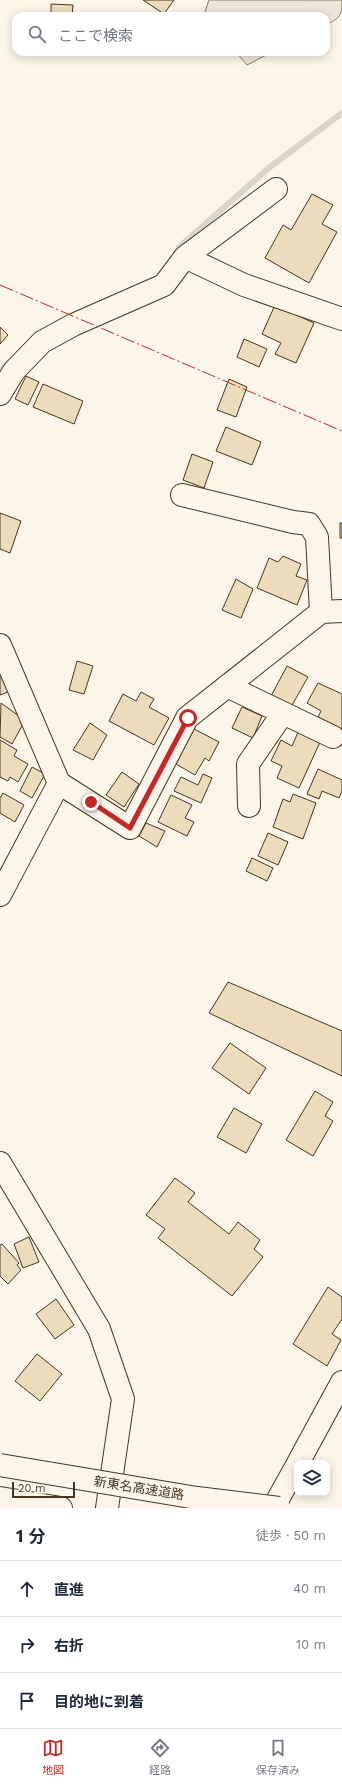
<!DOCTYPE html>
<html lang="ja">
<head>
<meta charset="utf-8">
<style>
  :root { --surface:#fff; --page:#f2f2f3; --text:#1f2937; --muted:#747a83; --line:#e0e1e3; --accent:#c62828 }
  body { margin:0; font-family:"Work Sans","Noto Sans JP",sans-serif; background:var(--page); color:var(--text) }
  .controls { position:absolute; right:12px; bottom:12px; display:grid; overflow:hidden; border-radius:8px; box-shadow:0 2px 10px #0003 }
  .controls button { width:36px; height:36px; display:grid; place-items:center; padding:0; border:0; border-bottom:1px solid var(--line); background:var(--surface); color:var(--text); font:20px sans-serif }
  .scale { position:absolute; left:12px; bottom:10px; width:63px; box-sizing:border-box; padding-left:4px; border:2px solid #4a3520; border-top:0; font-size:11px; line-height:14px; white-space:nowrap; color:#4a3520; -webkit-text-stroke:3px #fbf6e9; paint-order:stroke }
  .stop { position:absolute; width:12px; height:12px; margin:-9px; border:3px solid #c62828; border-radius:50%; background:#fff }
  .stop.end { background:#c62828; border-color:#fff; box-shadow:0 1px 4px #0008 }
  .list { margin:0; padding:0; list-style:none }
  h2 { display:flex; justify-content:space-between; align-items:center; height:52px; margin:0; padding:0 16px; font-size:17px }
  h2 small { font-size:13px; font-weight:400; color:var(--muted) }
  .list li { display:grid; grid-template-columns:26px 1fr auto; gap:12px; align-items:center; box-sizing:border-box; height:56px; padding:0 16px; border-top:1px solid var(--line) }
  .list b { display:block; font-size:15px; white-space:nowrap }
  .list em { font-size:13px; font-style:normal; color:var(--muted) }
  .icon { flex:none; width:22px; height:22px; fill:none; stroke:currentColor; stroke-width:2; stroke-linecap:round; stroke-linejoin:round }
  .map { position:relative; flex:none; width:342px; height:1508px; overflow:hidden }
  .search { position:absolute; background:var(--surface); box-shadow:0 2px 10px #0003; left:12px; right:12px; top:12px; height:44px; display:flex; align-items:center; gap:10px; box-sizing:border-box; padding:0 14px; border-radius:12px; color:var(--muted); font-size:15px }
  .sheet { height:220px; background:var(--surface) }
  nav { display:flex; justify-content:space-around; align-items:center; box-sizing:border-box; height:56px; border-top:1px solid var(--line); background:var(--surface); font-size:11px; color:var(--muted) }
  nav a { display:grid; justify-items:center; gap:2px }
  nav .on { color:var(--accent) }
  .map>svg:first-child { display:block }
</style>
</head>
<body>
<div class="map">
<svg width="342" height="1508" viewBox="0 0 342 1508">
  <rect width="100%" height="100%" fill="#fbf6e9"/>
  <!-- green -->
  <path fill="#ede6d9" stroke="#887966" d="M209,0H342C342,16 340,18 326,25V16H205L204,15Z
    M236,52H272L247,65Z"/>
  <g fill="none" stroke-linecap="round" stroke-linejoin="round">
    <!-- stream -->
    <path stroke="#dcd4c6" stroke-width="6" d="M176,256L179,247L270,167L342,113
      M0,372L9,362"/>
  </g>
  <!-- building -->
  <path fill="#ecdcbc" stroke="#4a3520" d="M143,0H174L164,14Z
    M51,4L73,5L72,16H51Z
    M312,194L333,205L322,224L337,232L309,283L265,258L283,225L291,230Z
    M275,305L314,323L296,363L275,354L281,343L262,334Z
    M0,327L8,335L0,344Z
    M244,339L267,349L259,367L237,357Z
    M26,376L39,382L28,405L15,399Z
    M229,379L247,387L236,417L217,410Z
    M43,384L83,401L74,424L33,407Z
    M226,427L261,442L252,465L216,451Z
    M192,454L213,462L204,488L183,480Z
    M0,513L21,521L10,553L0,549Z
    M340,523H342V538H340Z
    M283,556L301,564L296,576L307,580L297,605L257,588L269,558L278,562Z
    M236,579L253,589L241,618L222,610Z
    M77,661L93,666L84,694L69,690Z
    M287,666L308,677L291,707L271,696Z
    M4,674L10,691L0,695V675Z
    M318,683L342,694V729L318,717L321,711L307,703Z
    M141,692L154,699L149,707L169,718L154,745L109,721L123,694L136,701Z
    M1,703L19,716L22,726L12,744L0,737Z
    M242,707L262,716L253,738L232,728Z
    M90,723L107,735L93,760L73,750Z
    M194,729L219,742L209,761L205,758L195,775L176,764Z
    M299,730L321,740L299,788L277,778L282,766L271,761L281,740L292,746Z
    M0,740L17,750L14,756L28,764L18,782L10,777L8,781L0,777Z
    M32,767L45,774L32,798L20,791Z
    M318,769L342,780V791L339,798L322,791L319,799L307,794Z
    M122,772L139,784L124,807L106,795Z
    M203,774L212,778L201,803L174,791L181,777L198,785Z
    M3,793L24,805L15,822L0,813V798Z
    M293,794L316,803L303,839L273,827L283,799L290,802Z
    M171,795L192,805L185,818L194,822L187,836L158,822Z
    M146,823L165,831L157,847L139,836Z
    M268,833L288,842L278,865L258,856Z
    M252,858L273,868L267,881L246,871Z
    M228,982L342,1031V1076L209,1013Z
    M230,1043L266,1068L249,1094L212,1068Z
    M315,1091L333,1102L325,1116L333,1121L313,1156L286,1140Z
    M234,1108L262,1124L246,1153L217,1137Z
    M175,1178L195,1193L188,1202L229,1234L238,1222L260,1240L254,1249L263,1257L232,1296L158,1238L165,1229L146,1215Z
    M29,1237L39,1262L23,1268L14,1244Z
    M2,1244L19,1263L17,1265L21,1270L8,1284L0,1276V1245Z
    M328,1287L342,1297V1319L332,1334L341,1340L327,1366L293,1344Z
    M56,1299L74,1325L55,1339L36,1314Z
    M37,1354L62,1374L40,1401L15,1381Z"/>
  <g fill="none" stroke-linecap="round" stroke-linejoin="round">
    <!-- minor casing -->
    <g stroke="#4a3520" stroke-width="24">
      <path id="minor" d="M185,257L276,189
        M0,394L14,371L42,342L73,325L164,285L185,257L244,285L342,319
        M182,495L293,522L309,524L317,537L321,612L342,611
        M0,645L59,783L0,895
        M227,686L333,737
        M59,783L130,828L187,718L321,612
        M249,806L248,764L283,713
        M0,1163L99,1329L123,1399L107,1508"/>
    </g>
    <!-- major casing -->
    <g stroke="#4a3520" stroke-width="24">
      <path id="major" d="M298,1463L342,1382
        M273,1508L297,1465"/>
    </g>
    <!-- highway casing -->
    <g stroke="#4a3520" stroke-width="24">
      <path id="highway" d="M0,1498L61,1508"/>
    </g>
    <!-- minor -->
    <use href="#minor" stroke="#fbf6e9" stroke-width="22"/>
    <!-- major -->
    <use href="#major" stroke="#fbf6e9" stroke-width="22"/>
    <!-- highway -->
    <use href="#highway" stroke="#fbf6e9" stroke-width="22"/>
    <!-- highway-bridge casing -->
    <g stroke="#4a3520" stroke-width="24" stroke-linecap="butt">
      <path id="highway-bridge" d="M0,1465L197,1498L279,1508"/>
    </g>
    <!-- highway-bridge -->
    <use href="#highway-bridge" stroke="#fbf6e9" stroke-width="22"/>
    <!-- power -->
    <path stroke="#c62828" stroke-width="1" stroke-dasharray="14 3 2 3" stroke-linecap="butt" d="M0,285L342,431"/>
  </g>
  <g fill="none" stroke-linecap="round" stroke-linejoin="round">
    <!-- route -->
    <path stroke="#c62828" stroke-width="5" d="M91,802L130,828L188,718"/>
  </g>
  <g text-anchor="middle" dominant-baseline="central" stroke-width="3" stroke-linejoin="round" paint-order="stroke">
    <!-- street labels -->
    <g font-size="13" fill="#4a3520" stroke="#fbf6e9">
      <text transform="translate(139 1488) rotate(9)">新東名高速道路</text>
    </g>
  </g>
</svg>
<div class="controls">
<button><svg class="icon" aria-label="layers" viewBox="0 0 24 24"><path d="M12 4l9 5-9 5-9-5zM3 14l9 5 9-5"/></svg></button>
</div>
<div class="scale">20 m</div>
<div class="stop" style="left:188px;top:718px"></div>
<div class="stop end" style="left:91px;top:802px"></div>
<div class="search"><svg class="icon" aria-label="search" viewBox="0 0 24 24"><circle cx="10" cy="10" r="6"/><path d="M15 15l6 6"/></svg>ここで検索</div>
</div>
<section class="sheet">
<h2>1 分<small>徒歩 · 50 m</small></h2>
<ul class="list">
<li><svg class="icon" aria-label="ahead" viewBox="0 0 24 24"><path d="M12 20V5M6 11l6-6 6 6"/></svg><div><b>直進</b></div><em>40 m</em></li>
<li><svg class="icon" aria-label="right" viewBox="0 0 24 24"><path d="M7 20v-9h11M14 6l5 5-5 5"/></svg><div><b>右折</b></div><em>10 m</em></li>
<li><svg class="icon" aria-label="arrive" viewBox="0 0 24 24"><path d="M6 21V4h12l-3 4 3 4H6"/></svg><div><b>目的地に到着</b></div></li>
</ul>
</section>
<nav>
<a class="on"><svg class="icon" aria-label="map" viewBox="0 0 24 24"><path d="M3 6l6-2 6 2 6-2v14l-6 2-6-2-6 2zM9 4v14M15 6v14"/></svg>地図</a>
<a><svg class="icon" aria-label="directions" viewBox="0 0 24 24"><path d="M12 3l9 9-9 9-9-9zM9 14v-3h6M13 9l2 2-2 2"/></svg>経路</a>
<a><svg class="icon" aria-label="saved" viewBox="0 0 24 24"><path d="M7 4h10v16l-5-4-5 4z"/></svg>保存済み</a>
</nav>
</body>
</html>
